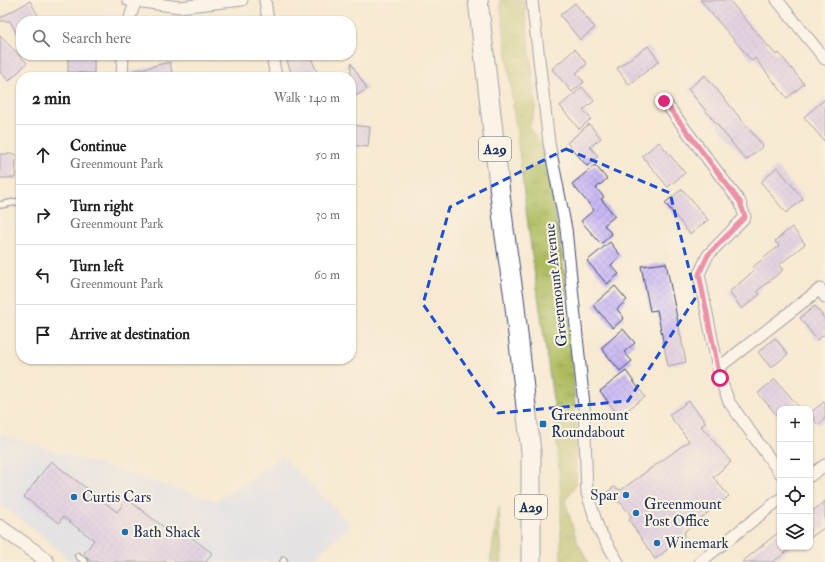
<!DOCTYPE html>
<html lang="en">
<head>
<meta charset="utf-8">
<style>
  :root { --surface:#fff; --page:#f6f6f6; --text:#222; --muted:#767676; --line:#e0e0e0 }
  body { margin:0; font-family:"IM FELL Double Pica",serif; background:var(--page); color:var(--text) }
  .controls { position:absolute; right:12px; bottom:12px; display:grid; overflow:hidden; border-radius:8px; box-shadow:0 1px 3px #0004 }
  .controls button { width:36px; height:36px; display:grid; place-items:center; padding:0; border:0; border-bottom:1px solid var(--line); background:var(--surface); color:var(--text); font:20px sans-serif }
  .stop { position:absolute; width:12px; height:12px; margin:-9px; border:3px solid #db2777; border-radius:50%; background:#fff }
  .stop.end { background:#db2777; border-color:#fff; box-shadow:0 1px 4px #0008 }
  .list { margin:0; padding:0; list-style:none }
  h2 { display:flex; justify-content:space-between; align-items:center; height:52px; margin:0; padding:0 16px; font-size:17px }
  h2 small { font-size:13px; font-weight:400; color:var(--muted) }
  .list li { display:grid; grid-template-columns:26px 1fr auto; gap:12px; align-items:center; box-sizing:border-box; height:60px; padding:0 16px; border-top:1px solid var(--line) }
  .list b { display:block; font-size:15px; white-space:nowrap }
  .list p { margin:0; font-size:13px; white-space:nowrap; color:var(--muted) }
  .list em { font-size:13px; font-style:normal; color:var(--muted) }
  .icon { flex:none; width:22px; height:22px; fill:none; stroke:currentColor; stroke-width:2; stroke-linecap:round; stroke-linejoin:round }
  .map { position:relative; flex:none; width:825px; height:562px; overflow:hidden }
  .search { position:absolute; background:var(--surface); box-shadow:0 1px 3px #0004; left:16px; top:16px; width:340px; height:44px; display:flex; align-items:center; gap:10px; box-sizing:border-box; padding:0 14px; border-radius:16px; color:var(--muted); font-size:15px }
  .panel { position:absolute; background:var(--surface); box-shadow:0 1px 3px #0004; left:16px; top:72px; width:340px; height:292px; border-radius:16px }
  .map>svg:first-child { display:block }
</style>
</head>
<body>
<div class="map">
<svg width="825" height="562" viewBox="0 0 825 562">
  <defs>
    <pattern id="grass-tufts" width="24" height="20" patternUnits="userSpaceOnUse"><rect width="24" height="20" fill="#adbb5d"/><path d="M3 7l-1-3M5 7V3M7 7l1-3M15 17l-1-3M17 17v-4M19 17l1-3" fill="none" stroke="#8c9850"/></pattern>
    <pattern id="building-cross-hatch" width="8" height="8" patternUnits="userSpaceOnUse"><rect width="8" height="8" fill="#c9b8f4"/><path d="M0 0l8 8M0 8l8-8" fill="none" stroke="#ac9ed4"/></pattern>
  </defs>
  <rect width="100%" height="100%" fill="#fcf5e5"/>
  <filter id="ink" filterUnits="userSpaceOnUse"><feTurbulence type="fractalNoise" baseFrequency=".025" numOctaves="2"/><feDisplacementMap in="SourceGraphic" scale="8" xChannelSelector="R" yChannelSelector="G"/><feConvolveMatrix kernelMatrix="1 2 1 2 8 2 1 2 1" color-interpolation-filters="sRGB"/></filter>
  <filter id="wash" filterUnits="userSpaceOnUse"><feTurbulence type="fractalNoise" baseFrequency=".012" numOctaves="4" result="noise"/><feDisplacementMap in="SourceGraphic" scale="16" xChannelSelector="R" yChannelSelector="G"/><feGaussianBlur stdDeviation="0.9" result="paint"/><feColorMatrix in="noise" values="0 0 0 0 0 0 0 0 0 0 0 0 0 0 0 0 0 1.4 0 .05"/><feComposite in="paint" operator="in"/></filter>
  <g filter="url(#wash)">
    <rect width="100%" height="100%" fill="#f7e9d2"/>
    <!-- built -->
    <path fill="#cedafa" d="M0,434L217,501L282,456L351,525L311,562H71L44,537L0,504Z"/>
    <!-- grass -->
    <path fill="url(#grass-tufts)" stroke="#64755e" d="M500,0H524L536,107L529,128L541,143L558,230L568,300L576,425V485L565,501L577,541L588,562H561V498L554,405L530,241Z
      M499,507L502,562H490Z"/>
    <g id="blocks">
      <!-- building -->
      <path fill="url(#building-cross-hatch)" d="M700,0H729L776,55L779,53L804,84L787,98L755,58L752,61Z
        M30,1L41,21H21V41L10,21H0V18Z
        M575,3L595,28L580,40L560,15Z
        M0,36L27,63L9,81L0,72Z
        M648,46L659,61L629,85L617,68Z
        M575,49L587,64L576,73L584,82L572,92L552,69Z
        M68,55H94V73L68,72Z
        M303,55H310L319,77H293L287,61Z
        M170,62L173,77H129V72Z
        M351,63L367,89L351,99Z
        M705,75L763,146L746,160L688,89Z
        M582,87L594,101L583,110L591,119L579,129L560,106Z
        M825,99V142L804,117Z
        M589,124L601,138L590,147L598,156L587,166L567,143Z
        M351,125L370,127L368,147L351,145Z
        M659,142L685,173L668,187L642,156Z
        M0,154H16L15,178H0Z
        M595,165L607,179L596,188L604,197L601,199L615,216L604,225L612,234L601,244L581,221L594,210L572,184Z
        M777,167L803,199L786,213L761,182Z
        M682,189L708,220L690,234L665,203Z
        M792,227L805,244L779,265L783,270L757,291L760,294L742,309L729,292L755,270L753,267L779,246L775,241Z
        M610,242L621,256L611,265L619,274L607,284L587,261Z
        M666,263L686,362L668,366L657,310L650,311L641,266Z
        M615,286L627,300L617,309L624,318L613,328L593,305Z
        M815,306L825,319V334L817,340L800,318Z
        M623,329L635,343L624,352L632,361L620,371L601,348Z
        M775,338L788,354L771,368L758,352Z
        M626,371L645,397L619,416L600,391Z
        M775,379L801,409H780V419L758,393Z
        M689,401L706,423L701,426L731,462L713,477L729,496L685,531L684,537L655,559L629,520L632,517L621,503L610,499L607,492L614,487L621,490L689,441L669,415Z
        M825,401V419L818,425L810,413Z
        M51,461L117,512L127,499L174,535L179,528L212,553L206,562H92L83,555L94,540L63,517L59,523L24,497Z
        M825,501V527L810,538V513Z
        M780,531V547H793L773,562H742Z"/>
    </g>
  </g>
  <g filter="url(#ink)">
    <use href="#blocks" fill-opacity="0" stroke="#3c4b6f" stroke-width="1"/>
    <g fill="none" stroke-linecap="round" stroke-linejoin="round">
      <!-- service casing -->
      <g stroke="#3c4b6f" stroke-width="8">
        <path id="service" d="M0,205L21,201
          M78,556L85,562
          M283,562L284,560"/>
      </g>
      <!-- minor casing -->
      <g stroke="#3c4b6f" stroke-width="13">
        <path id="minor" d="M128,0L179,7L242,0
          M265,0L268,21
          M532,0L549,143L566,229L584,405L587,493L599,530L618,562
          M777,0L825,59
          M129,21L135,2
          M272,55L276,77
          M122,77L123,55
          M664,101L740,202L745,217L708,255L699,274L720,378L729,402L780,473
          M718,368L820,289L825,297
          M810,476L825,465
          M700,562L780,499"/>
      </g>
      <!-- tertiary casing -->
      <g stroke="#3c4b6f" stroke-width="16">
        <path id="tertiary" d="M0,527L37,553L47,562"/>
      </g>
      <!-- trunk casing -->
      <g stroke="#3c4b6f" stroke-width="21">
        <path id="trunk" d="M478,0L504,229L514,298L531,452V562"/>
      </g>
      <!-- service -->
      <use href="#service" stroke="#fff" stroke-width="5.5"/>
      <!-- minor -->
      <use href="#minor" stroke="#fff" stroke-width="11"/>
      <!-- tertiary -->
      <use href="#tertiary" stroke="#fff" stroke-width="14"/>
      <!-- trunk -->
      <use href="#trunk" stroke="#fff" stroke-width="19"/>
    </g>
  </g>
  <g fill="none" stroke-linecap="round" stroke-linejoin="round" filter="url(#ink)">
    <!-- route -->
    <path stroke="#db2777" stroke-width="5" d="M664,101L740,202L745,217L708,255L699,274L720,378"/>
  </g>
  <!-- marked area -->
  <path d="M0 0H825V562H0ZM566,149L670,193L696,297L628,401L498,413L423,304L450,207Z" fill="#f7e9d2" fill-opacity=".55" fill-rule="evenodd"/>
  <path fill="none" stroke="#1d4ed8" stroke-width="3" stroke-dasharray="8 5" stroke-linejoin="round" d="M566,149L670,193L696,297L628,401L498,413L423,304L450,207Z"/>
  <!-- markers -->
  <g fill="#1f6fb2" stroke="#fcf5e5" stroke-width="1.5">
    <rect x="539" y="420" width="8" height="8" rx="2"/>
    <circle cx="626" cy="495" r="4"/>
    <circle cx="74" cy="497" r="4"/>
    <circle cx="636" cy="513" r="4"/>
    <circle cx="125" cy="532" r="4"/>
    <circle cx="657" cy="543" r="4"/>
  </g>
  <g text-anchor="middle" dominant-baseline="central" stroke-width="4" stroke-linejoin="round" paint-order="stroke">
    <!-- shield labels -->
    <g fill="#fcf5e5" stroke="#5e6a86" stroke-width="1">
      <rect x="479" y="137" width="32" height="24" rx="3"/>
      <rect x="515" y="495" width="32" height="24" rx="3"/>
    </g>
    <g font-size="14" font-weight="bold" fill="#1b2f5e">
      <text x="495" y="149">A29</text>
      <text x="531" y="507">A29</text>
    </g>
    <!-- street labels -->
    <g font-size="15" fill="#1b2f5e" stroke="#fcf5e5">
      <text transform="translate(556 285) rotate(-96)">Greenmount Avenue</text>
    </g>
    <!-- poi labels -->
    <g font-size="15" fill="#1b2f5e" stroke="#fcf5e5" text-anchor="start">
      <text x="551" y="415">Greenmount<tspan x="551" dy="17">Roundabout</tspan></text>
      <text x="618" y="495" text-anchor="end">Spar</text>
      <text x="82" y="497">Curtis Cars</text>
      <text x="644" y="504">Greenmount<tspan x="644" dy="17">Post Office</tspan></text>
      <text x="133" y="532">Bath Shack</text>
      <text x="665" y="543">Winemark</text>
    </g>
  </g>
</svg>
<div class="controls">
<button>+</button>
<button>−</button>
<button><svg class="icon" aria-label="locate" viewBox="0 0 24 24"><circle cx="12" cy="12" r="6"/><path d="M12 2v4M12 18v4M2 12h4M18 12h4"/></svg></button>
<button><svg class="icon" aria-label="layers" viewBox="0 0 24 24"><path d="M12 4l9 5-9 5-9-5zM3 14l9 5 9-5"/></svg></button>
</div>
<div class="stop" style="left:720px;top:378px"></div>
<div class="stop end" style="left:664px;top:101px"></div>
<div class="search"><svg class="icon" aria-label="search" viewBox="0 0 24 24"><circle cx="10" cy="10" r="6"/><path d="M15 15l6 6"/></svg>Search here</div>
<section class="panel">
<h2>2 min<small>Walk · 140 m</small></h2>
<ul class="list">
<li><svg class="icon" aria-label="ahead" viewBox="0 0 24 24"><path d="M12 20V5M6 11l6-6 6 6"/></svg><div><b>Continue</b><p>Greenmount Park</p></div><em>50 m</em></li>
<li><svg class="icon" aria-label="right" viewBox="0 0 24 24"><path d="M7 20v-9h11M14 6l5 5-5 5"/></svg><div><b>Turn right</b><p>Greenmount Park</p></div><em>30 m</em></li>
<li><svg class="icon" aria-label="left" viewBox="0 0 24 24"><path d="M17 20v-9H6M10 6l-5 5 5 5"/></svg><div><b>Turn left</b><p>Greenmount Park</p></div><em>60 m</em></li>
<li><svg class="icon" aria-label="arrive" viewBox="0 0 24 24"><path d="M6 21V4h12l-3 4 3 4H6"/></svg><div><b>Arrive at destination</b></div></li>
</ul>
</section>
</div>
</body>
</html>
